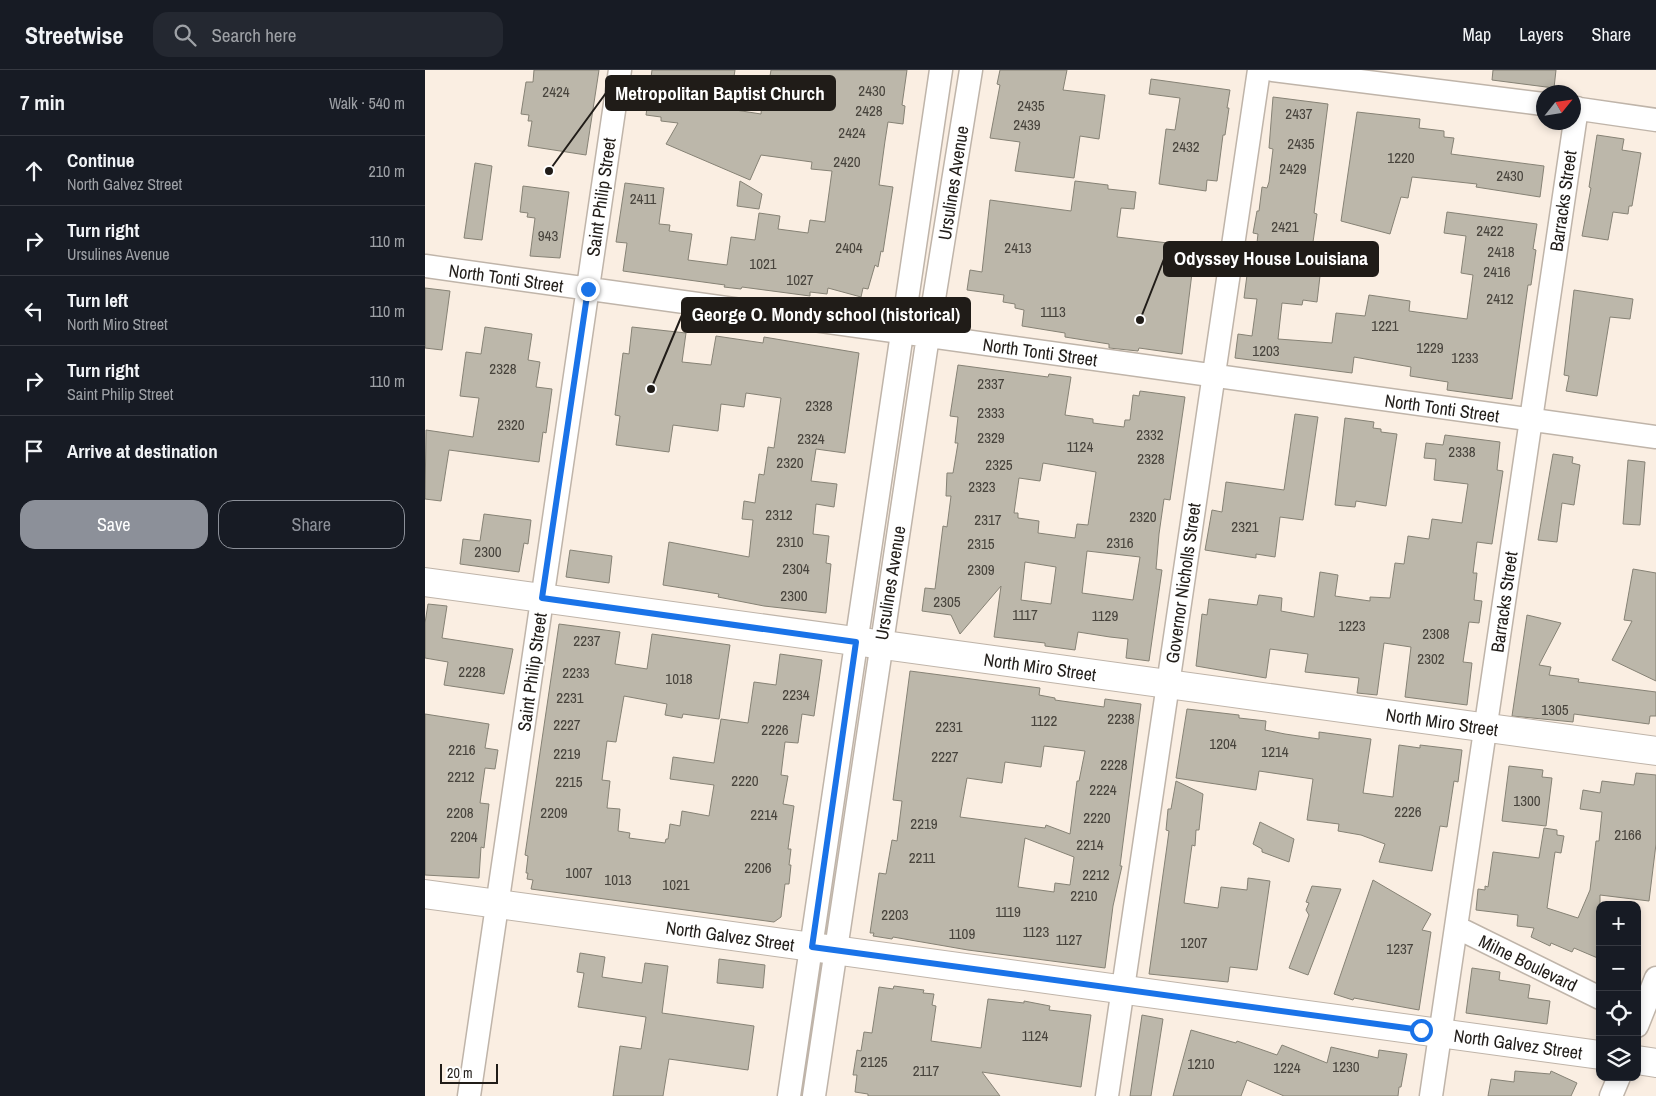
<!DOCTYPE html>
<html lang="en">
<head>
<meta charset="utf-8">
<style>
  :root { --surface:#171b24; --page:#242831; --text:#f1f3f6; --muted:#9ea1a6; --line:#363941; --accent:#8c9099 }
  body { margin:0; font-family:"Archivo Narrow",sans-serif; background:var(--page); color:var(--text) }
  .controls { position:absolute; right:15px; bottom:15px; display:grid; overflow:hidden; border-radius:10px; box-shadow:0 2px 8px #0003 }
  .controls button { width:45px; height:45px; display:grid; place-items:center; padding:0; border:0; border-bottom:1px solid var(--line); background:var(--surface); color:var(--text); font:25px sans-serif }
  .compass { position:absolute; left:1111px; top:15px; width:45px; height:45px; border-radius:50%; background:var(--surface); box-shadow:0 2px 8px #0003; rotate:60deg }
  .scale { position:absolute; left:15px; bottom:12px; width:58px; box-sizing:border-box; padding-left:5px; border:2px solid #201c18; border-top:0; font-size:14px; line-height:18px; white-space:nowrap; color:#201c18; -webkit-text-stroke:4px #fff; paint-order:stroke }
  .stop { position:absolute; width:15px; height:15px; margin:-11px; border:4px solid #1a73e8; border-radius:50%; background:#fff }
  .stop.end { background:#1a73e8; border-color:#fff; box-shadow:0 1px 5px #0008 }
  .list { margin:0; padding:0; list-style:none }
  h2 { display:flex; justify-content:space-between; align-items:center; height:65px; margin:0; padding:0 20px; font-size:21px }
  h2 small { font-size:16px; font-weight:400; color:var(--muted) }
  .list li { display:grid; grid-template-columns:32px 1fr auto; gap:15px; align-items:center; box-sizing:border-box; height:70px; padding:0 20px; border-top:1px solid var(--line) }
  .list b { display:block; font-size:19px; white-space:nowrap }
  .list p { margin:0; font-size:16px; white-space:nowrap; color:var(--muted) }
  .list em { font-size:16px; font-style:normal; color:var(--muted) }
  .actions { display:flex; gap:10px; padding:15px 20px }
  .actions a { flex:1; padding:11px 0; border:1px solid var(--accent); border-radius:15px; text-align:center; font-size:18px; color:var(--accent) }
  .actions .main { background:var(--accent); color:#fff }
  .icon { flex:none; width:28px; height:28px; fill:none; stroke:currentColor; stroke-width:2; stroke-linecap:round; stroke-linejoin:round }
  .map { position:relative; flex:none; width:1231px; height:1026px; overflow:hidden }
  header { display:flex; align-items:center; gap:30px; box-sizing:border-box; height:70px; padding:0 25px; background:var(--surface); border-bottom:1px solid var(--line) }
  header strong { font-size:24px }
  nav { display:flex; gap:28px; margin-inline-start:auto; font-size:18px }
  .search { width:350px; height:45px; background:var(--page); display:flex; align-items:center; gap:12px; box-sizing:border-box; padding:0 18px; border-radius:15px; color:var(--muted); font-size:19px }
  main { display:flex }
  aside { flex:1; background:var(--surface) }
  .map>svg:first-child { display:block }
</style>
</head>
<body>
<header>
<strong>Streetwise</strong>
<div class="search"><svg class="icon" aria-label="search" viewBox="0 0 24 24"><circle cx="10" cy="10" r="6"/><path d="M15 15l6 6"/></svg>Search here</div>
<nav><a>Map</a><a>Layers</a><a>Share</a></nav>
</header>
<main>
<aside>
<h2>7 min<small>Walk · 540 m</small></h2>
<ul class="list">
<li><svg class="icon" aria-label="ahead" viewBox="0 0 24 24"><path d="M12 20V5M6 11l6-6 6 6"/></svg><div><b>Continue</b><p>North Galvez Street</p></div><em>210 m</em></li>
<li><svg class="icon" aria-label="right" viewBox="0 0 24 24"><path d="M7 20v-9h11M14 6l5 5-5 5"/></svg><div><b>Turn right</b><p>Ursulines Avenue</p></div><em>110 m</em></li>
<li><svg class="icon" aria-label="left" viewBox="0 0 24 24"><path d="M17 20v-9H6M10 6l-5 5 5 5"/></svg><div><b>Turn left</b><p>North Miro Street</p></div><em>110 m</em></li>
<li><svg class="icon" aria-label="right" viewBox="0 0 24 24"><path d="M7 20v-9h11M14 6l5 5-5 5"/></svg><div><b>Turn right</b><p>Saint Philip Street</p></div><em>110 m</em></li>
<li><svg class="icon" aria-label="arrive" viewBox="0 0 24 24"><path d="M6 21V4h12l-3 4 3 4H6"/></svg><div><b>Arrive at destination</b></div></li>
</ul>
<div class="actions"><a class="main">Save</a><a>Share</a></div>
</aside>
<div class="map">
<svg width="1231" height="1026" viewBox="0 0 1231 1026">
  <rect width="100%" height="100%" fill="#faeee2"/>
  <!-- building -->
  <path fill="#bcb7aa" stroke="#868275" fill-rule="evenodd" d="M109,0H174L161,85L103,76L107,51H103L104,45L96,44L101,12H108Z
    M227,0H310L304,39L336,44L337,30L341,31L346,0H482L477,35L480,36L478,54L463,52L460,71L454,115L468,117L458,182L456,181L453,197L450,195L443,219L438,218L436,227L403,218L402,224L385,222V226L317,217L316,219L299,217L300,215L198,201L202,173L191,172L200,113L239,118L234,154L245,155L244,161L267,164L263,190L302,195L306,167L330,170L334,143L355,146L353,159L383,163L385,150L400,152L407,101L386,99L387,92L336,85L325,110L241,74L253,53L236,51V47L221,45Z
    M575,0H642L638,20L680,25L674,69L655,66L649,108L590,101L595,72L565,68L575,15L572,14Z
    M1068,0H1131L1129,18L1067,10Z
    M726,9L805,20L802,38H804L800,65H798L792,111L782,110L781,121L734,114L741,59L750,60L755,28L724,24Z
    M848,27L903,34L889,143L892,144L887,179L898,180L892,232L878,230L877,235L857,233L853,269L907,273L911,243L940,246L944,225L985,231L984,241L1042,249L1048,205L1036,203L1041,166L1019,163L1022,142L1112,154L1108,179L1111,180L1106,215H1103L1087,329L1022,320L1023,312L985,306L986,297L929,287L927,303L810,288L813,264L827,266L832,229L819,228L822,205L828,206L833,164L828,163L832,141H834L837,117L842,118L844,112L848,79L844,78Z
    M932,42L995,49L994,58L1019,61V67L1029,68L1026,84L1119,96L1115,127L1051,117L1052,114L987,107L983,128L976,127L965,164L916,151Z
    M1172,65L1199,69L1197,80L1216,83L1207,136H1204L1203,144L1188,142L1183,170L1157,166L1166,118L1164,117Z
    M50,93L67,96L57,170L39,168Z
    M315,111L337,124L334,139L312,136Z
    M650,111L683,115V119L711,122L709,139L696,138L692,167L777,177L774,204L767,203L757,284L714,278L713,281L684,278V274L640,267V263L597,256L599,240L590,238V234L578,232L579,225L542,220L545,200L557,202L565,130L646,141Z
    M98,116L144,122L135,188L105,186L110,148L102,147L103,143L95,142Z
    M0,218L25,221L17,280L0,278Z
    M1149,220L1208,229L1205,249L1185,247L1172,326L1141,321L1144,306L1139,305Z
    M60,257L107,264L103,290L115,292L111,317L127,319L121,363L118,362L114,392L24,380L16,431L0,429L1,360L48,367L54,328L35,326L41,282L56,284Z
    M207,257L261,263L257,292L286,295L291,266L338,273L339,267L434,283L420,383L391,379L386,411L412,414L409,437L391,434L388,464L404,466L401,493L406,494L401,543L339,536L293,527L294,524L238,515L244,472L324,487L328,450L317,449L319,431L330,433L334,404L339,405L343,377L349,378L356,328L321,323L319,337L296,334L293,361L248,355L244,382L191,375L195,346L190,345L198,283L204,284Z
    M533,295L623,307L624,304L646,307L640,345L668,349V353L699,357L700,350H705L708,325L714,326L715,321L760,327L745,430L739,429L734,464L731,499L737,500L724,591L701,588L703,569L685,567L653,562L650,580L620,576V573L569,567L576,516L535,564L526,545L497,541L500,518L510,519L518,456L522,457L526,426H521L522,403H528L533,373H530L533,347L525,346ZM618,393L671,402L663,455L652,454L650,468L613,463L614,451L593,448V443H589L594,408L615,411ZM662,481L715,487L708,530L657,523ZM600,492L631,497L626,534L596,530Z
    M870,344L893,347L878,450L855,447L850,487L831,484V488L780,480L787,440L797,442L801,412L859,420Z
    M920,348L949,352L948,358L956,359V362L972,364L961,436L931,431L930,437L910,435Z
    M1020,365L1075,372L1072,400L1078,401L1067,474L1052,472L1048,503H1052L1049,530L1057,531L1054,553L1044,552L1038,592L1047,593L1042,635L980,627L986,577L959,573L952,625L932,623L934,608L880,602L883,584L845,579L841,608L771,596L777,544L782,545L784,529L832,535L834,525L857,528L856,541L889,547L895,502L913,505L910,526L945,531V527L965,528L970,493L979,494L983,466L1004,469L1007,449L1037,453L1043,414L1009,410L1011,389L999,388L1001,373L1018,375Z
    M1128,384L1148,387L1147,393L1155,395L1149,435L1137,433L1132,472L1113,470Z
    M1203,390L1220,392L1215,455L1198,454Z
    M59,444L106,450L103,474L99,473L94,502L35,494L38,469L55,471Z
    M145,480L187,486L184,513L141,507Z
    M1208,499L1231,503V611L1187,590L1207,551L1199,550Z
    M3,534L22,536L17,568L88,579L79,624L19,615L23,592L0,588V553Z
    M1102,545L1136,553L1114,595L1126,597L1124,605L1154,609L1153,612L1231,622V646H1225L1224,654L1149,644L1148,652L1087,646Z
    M134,554L195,562L190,594L222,599L227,564L305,575L294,649L258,644L257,648L240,645L242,634L199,626L191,672L182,671L177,710L185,711L182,738L195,739L193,761L205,763L204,768L240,773L241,769H243L245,754L255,756L257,741L284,746L289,715L245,709L248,687L289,693L296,649L323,653L329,612L351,615L355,584L397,590L389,646L377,644L373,673L360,672L356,705L363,706L358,734L369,736L363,779H366L364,795H366L364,814H360L356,847L349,852L106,819L108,810L102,809L103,803H101L103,786L100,785Z
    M485,601L615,618L614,625L630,628V630L679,637L680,629L716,634L695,796H697L688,836L680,898L543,880L468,867L467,869L448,866L449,863H445L454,803L461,804L467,770L472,771L477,731L468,730ZM619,676L660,681L654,711H652L645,764L621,755L620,758L535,747L542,708L577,713L580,692L616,697ZM600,768L649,787L645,815L630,813L629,822L593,817Z
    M762,639L814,645V648L841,651L840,660L860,664L894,669V662L946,669L938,723L968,727L974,675L995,678V675L1037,680L1033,712L1029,711L1022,757L1015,756L1007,801L954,792L960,774L936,765L913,761L914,754L882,750L888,709L834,701L831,720L751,708Z
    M0,644L64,654L60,678L73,680L70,699L60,698L55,733L64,734L59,778L56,777L54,808L0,805Z
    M1084,696L1118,700L1117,707L1127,708L1121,756L1077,751Z
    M1211,703L1231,705V774L1224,831L1175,825V889L1149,878L1147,882L1126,873L1125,876L1106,867L1109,858L1092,856L1093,845L1051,840L1053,819L1060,820V816L1063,817L1068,782L1114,788L1119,758L1132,760V765L1139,766L1136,783L1130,782L1122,838L1153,848L1165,820L1171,771H1174L1177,742L1155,739L1158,720L1175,723L1177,711L1209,715Z
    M751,711L778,724L774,760H771L770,776L767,775L759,833L793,838L796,817L822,820L823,808L845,811L832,900L805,897L803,912L724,904L742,776L744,761L741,760L743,739H746Z
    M835,752L869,769L864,792L837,782V779L828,774Z
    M948,810L1006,844L997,860L1006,862L994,940L929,928L928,930L909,924Z
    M887,816L916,819L883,905L864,898L884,845L881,840L884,833L881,832Z
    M155,883L180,887L177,907L217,913L220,893L243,896L237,943L329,956L323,1000L244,989L238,1026H188L195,976L216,979L221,947L153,937L159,903L152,902Z
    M294,889L340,895L338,918L292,913Z
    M1047,898L1075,902L1074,910L1105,915L1103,928L1125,931L1122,954L1041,943Z
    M469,916L499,920L498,923L509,924L507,935L511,936L506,971L556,978L563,929L599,933V931L625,936L624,940L666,945L656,1017L557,1002L575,1026H443V1024L430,1022L432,1005H428L432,980L436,981L439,962L447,963L454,917L468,919Z
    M717,945L738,949L726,1026H705Z
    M766,960L811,973L812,971L852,985L857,975L902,993L906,977L953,988L954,980L982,984L976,1017H974L973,1026H859L822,1010L816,1026H748Z
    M1090,1001L1125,1004L1126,1001L1152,1013L1146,1026H1063L1066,1009L1089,1012Z"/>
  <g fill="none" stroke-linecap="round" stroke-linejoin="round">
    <!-- minor casing -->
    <g stroke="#bfb4a9" stroke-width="25">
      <path id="minor" d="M848,0L1118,34
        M1148,38L1231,50
        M0,196L1231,367
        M1031,857L1175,928
        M1212,956L1231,908
        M44,1026L195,0
        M364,1026L516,0
        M389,1026L503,266L546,0
        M682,1026L834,0
        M1006,1026L1152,38
        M1186,1026L1194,1007"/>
    </g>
    <!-- tertiary casing -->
    <g stroke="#bfb4a9" stroke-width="30">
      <path id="tertiary" d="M0,512L1231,681
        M0,824L1175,985
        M1212,990L1231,993"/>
    </g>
    <!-- minor -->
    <use href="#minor" stroke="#fff" stroke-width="22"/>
    <!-- tertiary -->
    <use href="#tertiary" stroke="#fff" stroke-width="28"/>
  </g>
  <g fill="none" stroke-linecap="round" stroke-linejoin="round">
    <!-- route -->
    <path stroke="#1a73e8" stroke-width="6" d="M163,219L117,528L431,572L387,877L996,960"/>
  </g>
  <g text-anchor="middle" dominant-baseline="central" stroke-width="4" stroke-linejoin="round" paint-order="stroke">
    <!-- number labels -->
    <g font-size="15" fill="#47433c">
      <text x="447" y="20">2430</text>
      <text x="131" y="21">2424</text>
      <text x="606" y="35">2435</text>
      <text x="444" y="40">2428</text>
      <text x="874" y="43">2437</text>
      <text x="602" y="54">2439</text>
      <text x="427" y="62">2424</text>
      <text x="876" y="73">2435</text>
      <text x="761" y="76">2432</text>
      <text x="976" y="87">1220</text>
      <text x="422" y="91">2420</text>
      <text x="868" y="98">2429</text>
      <text x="1085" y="105">2430</text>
      <text x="218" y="128">2411</text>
      <text x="860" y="156">2421</text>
      <text x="1065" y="160">2422</text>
      <text x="123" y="165">943</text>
      <text x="424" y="177">2404</text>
      <text x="593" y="177">2413</text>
      <text x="1076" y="181">2418</text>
      <text x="338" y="193">1021</text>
      <text x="1072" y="201">2416</text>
      <text x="375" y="209">1027</text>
      <text x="1075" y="228">2412</text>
      <text x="628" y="241">1113</text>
      <text x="960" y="255">1221</text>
      <text x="1005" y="277">1229</text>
      <text x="841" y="280">1203</text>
      <text x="1040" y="287">1233</text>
      <text x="78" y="298">2328</text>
      <text x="566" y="313">2337</text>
      <text x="394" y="335">2328</text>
      <text x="566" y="342">2333</text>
      <text x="86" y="354">2320</text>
      <text x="725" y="364">2332</text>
      <text x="566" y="367">2329</text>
      <text x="386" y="368">2324</text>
      <text x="655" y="376">1124</text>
      <text x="1037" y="381">2338</text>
      <text x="726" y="388">2328</text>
      <text x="365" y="392">2320</text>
      <text x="574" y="394">2325</text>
      <text x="557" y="416">2323</text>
      <text x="354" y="444">2312</text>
      <text x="718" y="446">2320</text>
      <text x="563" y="449">2317</text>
      <text x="820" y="456">2321</text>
      <text x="365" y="471">2310</text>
      <text x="695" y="472">2316</text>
      <text x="556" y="473">2315</text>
      <text x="63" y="481">2300</text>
      <text x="371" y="498">2304</text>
      <text x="556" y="499">2309</text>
      <text x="369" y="525">2300</text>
      <text x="522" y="531">2305</text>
      <text x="600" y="544">1117</text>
      <text x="680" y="545">1129</text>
      <text x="927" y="555">1223</text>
      <text x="1011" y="563">2308</text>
      <text x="162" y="570">2237</text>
      <text x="1006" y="588">2302</text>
      <text x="47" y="601">2228</text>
      <text x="151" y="602">2233</text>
      <text x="254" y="608">1018</text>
      <text x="371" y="624">2234</text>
      <text x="145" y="627">2231</text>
      <text x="1130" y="639">1305</text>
      <text x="696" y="648">2238</text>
      <text x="619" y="650">1122</text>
      <text x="142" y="654">2227</text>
      <text x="524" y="656">2231</text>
      <text x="350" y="659">2226</text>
      <text x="798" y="673">1204</text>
      <text x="37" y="679">2216</text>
      <text x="850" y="681">1214</text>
      <text x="142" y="683">2219</text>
      <text x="520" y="686">2227</text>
      <text x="689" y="694">2228</text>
      <text x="36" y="706">2212</text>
      <text x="320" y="710">2220</text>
      <text x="144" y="711">2215</text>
      <text x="678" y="719">2224</text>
      <text x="1102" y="730">1300</text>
      <text x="983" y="741">2226</text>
      <text x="35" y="742">2208</text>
      <text x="129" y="742">2209</text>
      <text x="339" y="744">2214</text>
      <text x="672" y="747">2220</text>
      <text x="499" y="753">2219</text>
      <text x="1203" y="764">2166</text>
      <text x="39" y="766">2204</text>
      <text x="665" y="774">2214</text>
      <text x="497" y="787">2211</text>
      <text x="333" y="797">2206</text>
      <text x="154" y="802">1007</text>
      <text x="671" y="804">2212</text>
      <text x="193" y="809">1013</text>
      <text x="251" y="814">1021</text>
      <text x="659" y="825">2210</text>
      <text x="583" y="841">1119</text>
      <text x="470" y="844">2203</text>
      <text x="611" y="861">1123</text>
      <text x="537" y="863">1109</text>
      <text x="644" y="869">1127</text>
      <text x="769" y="872">1207</text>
      <text x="975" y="878">1237</text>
      <text x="610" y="965">1124</text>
      <text x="449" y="991">2125</text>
      <text x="776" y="993">1210</text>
      <text x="921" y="996">1230</text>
      <text x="862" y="997">1224</text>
      <text x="501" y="1000">2117</text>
    </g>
    <!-- street labels -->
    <g font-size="18" fill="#201c18" stroke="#fff">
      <text transform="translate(528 113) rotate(-81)">Ursulines Avenue</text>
      <text transform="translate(176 127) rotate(-82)">Saint Philip Street</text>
      <text transform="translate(1138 131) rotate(-82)">Barracks Street</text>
      <text transform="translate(81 208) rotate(8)">North Tonti Street</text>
      <text transform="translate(615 282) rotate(8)">North Tonti Street</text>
      <text transform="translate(1017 338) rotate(8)">North Tonti Street</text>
      <text transform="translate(465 513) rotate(-81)">Ursulines Avenue</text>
      <text transform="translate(758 513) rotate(-82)">Governor Nicholls Street</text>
      <text transform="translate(1079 532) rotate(-82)">Barracks Street</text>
      <text transform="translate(615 597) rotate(8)">North Miro Street</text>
      <text transform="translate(107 602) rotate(-82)">Saint Philip Street</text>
      <text transform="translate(1017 652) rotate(8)">North Miro Street</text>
      <text transform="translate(305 866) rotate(8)">North Galvez Street</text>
      <text transform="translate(1103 893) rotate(26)">Milne Boulevard</text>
      <text transform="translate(1093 974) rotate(8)">North Galvez Street</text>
    </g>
  </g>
  <!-- callouts -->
  <path fill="none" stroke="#201c18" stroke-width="2" d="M124 101L181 23M715 250L739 189M226 319L257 245"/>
  <g fill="#201c18" stroke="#fff" stroke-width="2">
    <circle cx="124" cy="101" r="5"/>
    <circle cx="715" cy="250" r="5"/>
    <circle cx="226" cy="319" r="5"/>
  </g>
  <g fill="#201c18" stroke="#201c18" stroke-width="2">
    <rect x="181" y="6" width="229" height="34" rx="5"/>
    <rect x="739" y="172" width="214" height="34" rx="5"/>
    <rect x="257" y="228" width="288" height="34" rx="5"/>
  </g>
  <g font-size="19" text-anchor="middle" font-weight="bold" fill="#fff">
    <text x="295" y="30">Metropolitan Baptist Church</text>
    <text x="846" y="195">Odyssey House Louisiana</text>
    <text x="401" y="251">George O. Mondy school (historical)</text>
  </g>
</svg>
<div class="controls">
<button>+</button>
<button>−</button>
<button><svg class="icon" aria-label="locate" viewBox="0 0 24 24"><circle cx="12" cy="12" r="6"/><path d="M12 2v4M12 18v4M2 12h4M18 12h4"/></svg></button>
<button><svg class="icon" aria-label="layers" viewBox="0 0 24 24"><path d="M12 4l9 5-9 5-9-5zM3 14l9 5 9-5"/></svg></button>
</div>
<svg class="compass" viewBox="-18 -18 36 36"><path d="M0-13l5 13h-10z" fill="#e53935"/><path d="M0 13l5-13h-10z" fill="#9ea1a6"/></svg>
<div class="scale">20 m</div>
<div class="stop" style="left:996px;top:960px"></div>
<div class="stop end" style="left:163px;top:219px"></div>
</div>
</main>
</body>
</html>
